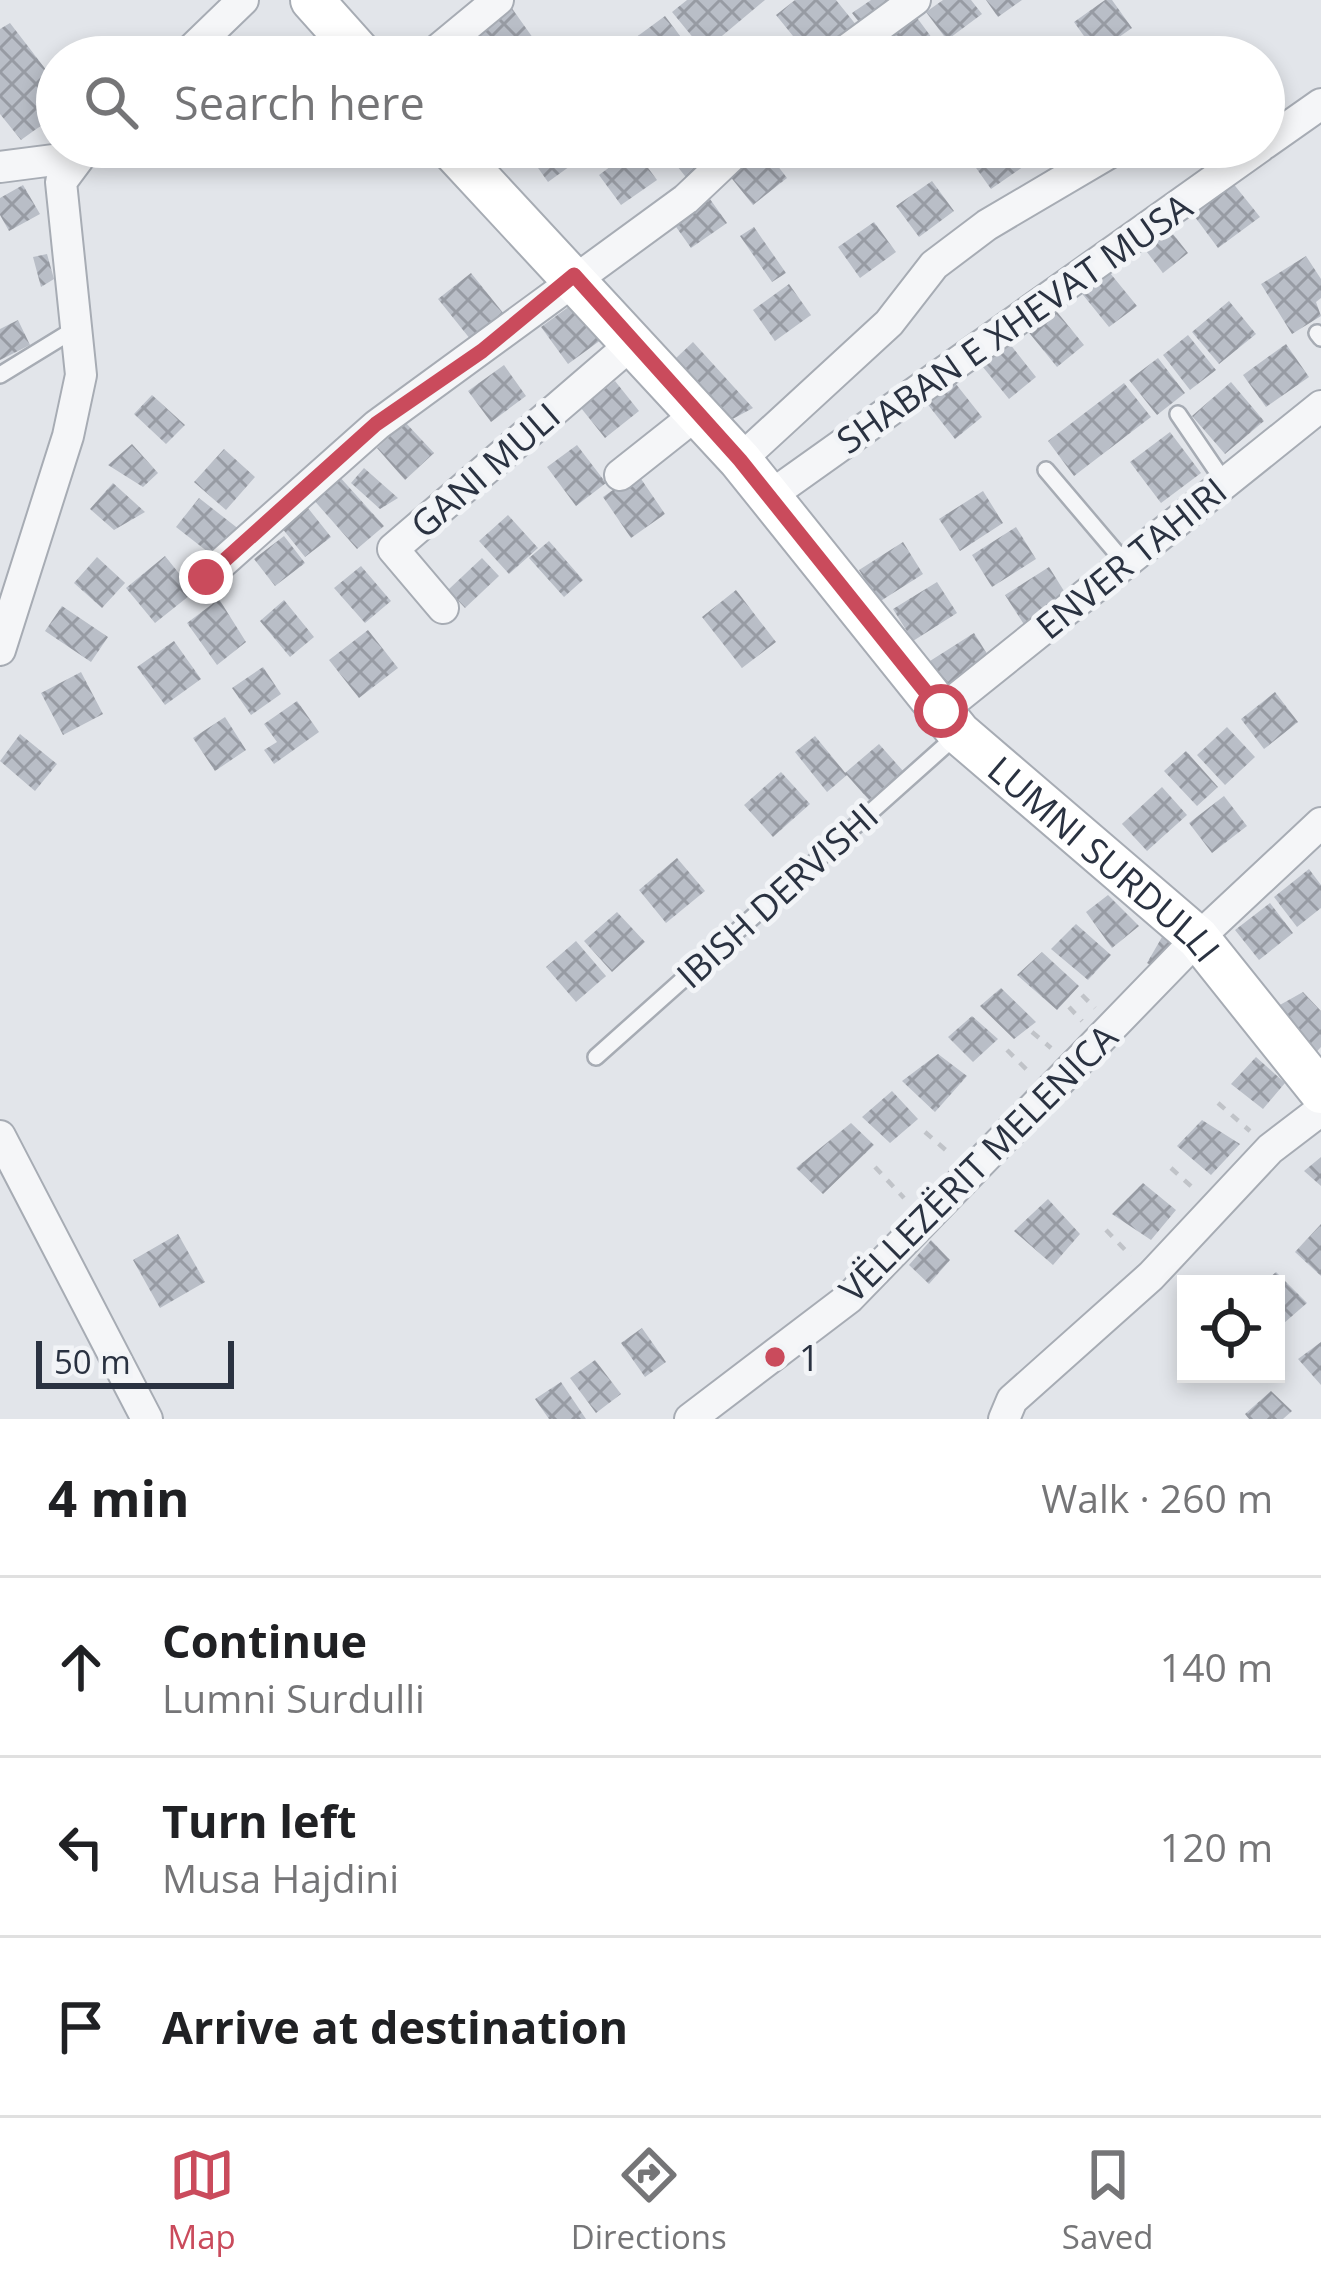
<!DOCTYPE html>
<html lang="en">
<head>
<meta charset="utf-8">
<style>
  :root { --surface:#fff; --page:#f6f6f6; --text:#202124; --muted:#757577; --line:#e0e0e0; --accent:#ca4b5c }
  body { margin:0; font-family:"Open Sans",sans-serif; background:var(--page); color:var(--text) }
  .controls { position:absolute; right:36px; bottom:36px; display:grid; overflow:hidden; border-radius:0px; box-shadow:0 6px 18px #0003 }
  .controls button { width:108px; height:108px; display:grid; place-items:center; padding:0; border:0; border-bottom:3px solid var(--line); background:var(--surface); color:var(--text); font:60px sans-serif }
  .scale { position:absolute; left:36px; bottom:30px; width:198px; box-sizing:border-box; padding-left:12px; border:6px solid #2a3241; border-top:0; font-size:33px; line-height:42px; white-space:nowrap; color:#2a3241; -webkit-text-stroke:9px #f2f4f7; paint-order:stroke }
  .stop { position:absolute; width:36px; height:36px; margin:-27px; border:9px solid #ca4b5c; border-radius:50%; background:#fff }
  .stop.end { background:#ca4b5c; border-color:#fff; box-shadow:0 3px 12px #0008 }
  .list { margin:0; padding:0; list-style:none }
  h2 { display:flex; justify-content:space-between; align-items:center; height:156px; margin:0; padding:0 48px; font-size:51px }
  h2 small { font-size:39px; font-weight:400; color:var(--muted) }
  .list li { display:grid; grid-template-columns:78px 1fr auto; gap:36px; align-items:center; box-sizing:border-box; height:180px; padding:0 48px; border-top:3px solid var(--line) }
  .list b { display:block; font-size:45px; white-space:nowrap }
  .list p { margin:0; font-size:39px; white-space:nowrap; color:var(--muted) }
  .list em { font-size:39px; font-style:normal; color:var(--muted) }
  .icon { flex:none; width:66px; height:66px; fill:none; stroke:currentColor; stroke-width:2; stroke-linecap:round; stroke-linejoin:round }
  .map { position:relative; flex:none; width:1321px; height:1419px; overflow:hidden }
  .search { position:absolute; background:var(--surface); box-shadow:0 6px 18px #0003; left:36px; right:36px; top:36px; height:132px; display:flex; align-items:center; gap:30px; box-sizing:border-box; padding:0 42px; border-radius:66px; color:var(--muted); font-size:45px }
  .sheet { height:696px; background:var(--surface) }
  nav { display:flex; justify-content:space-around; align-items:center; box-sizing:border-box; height:168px; border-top:3px solid var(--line); background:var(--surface); font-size:33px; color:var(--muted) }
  nav a { display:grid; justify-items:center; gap:6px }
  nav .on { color:var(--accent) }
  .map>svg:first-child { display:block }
</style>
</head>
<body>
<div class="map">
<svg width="1321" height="1419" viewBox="0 0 1321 1419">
  <defs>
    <pattern id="building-cross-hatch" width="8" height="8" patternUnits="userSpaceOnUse" patternTransform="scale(3)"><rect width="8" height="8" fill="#b9bec7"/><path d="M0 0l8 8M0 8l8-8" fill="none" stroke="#979ba3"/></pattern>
  </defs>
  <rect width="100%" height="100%" fill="#e2e5ea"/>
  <!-- building -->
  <path fill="url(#building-cross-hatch)" d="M687,0H765L704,51L672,12Z
    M795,0H836L857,26L819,57H810L776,15Z
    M871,0H894L861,25L852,13Z
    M943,0H971L982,14L947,40L926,12Z
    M986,0H1022L998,17Z
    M1105,0H1112L1132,28L1096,53L1074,22Z
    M511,7L533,38L507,57H492L475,33Z
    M915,15L946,57H880L872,46Z
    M665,16L693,53L688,57H643L631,41Z
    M10,23L57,84V114L21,140L0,114V29Z
    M390,39L407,57H383L377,51Z
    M472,147H518L495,170Z
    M532,147H577L584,156L548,182L526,151Z
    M670,147H720L689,181L665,151Z
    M984,147H1015L1027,164L991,189L969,158Z
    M764,148L787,178L753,205L729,175Z
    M634,149L657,180L621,205L599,175Z
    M1228,177L1260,217L1218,248L1186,205Z
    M932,181L954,211L919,237L896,206Z
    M23,185L40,214L9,231L0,215V198Z
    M705,192L727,223L691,248L669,217Z
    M874,222L896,252L860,278L838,247Z
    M1165,224L1188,253L1163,273L1140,243Z
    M754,227L786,273L772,282L740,236Z
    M47,254L54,279L41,287L33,257Z
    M1306,256L1321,279V298L1316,302L1321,316L1292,334L1261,284Z
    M1106,268L1137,306L1109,327L1079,290Z
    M471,273L504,314L471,340L438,299Z
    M789,284L811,315L775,341L753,310Z
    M578,300L605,337L568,364L541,327Z
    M1229,301L1256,334L1219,364L1192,332Z
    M1053,307L1084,345L1057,367L1026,329Z
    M18,320L30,345L0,360V329Z
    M1188,335L1216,370L1190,390L1163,355Z
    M1006,339L1036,377L1009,399L978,361Z
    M693,342L753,408L727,422L672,362Z
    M1286,344L1309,377L1266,407L1243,375Z
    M1158,358L1185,393L1157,415L1129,380Z
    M504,365L526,396L491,422L468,391Z
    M952,379L982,417L955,439L925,401Z
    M615,381L639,411L605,438L581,408Z
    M1231,382L1264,421L1225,454L1192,416Z
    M1124,383L1151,417L1074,476L1048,441Z
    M152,395L185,425L166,444L134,414Z
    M405,422L434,453L405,480L377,448Z
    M1170,432L1201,473L1161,503L1130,462Z
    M132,444L158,473L143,487L108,465Z
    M577,445L606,483L576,506L547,467Z
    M224,449L255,477L226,510L194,482Z
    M364,468L398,498L380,509L351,483Z
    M637,473L665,514L631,538L603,497Z
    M338,475L384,526L357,549L312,498Z
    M113,483L145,512L114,530L90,509Z
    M983,491L1003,523L960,551L939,519Z
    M199,498L240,530L217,559L176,527Z
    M304,503L331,537L305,557L278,523Z
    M508,515L538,548L509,574L479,541Z
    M1016,527L1036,559L992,587L972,555Z
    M284,536L305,563L275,586L254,559Z
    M549,541L583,580L564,597L529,558Z
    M903,542L923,574L879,602L859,570Z
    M165,556L194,592L155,623L126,588Z
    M97,557L125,583L102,608L74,583Z
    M482,558L499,576L465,608L448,590Z
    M361,566L391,601L365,623L334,588Z
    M1049,567L1069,599L1025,626L1005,595Z
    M937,582L957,613L913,641L893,609Z
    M736,590L776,642L742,668L702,617Z
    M219,599L246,642L217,665L187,623Z
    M284,600L314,637L290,657L260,621Z
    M62,606L108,637L91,662L45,631Z
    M368,630L398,668L359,698L329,660Z
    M974,633L994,665L950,692L930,661Z
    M174,641L201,679L165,705L137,667Z
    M263,667L281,694L251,715L232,688Z
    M81,672L103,714L63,735L41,693Z
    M1275,692L1298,722L1264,749L1241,719Z
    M297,701L319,732L274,764L264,750L277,742L264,724Z
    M225,717L246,750L215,771L193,738Z
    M1227,727L1255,757L1225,785L1197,755Z
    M20,734L57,764L35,791L0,761Z
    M815,736L847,775L827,792L795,752Z
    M879,744L903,771L869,800L845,773Z
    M1186,751L1218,787L1197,806L1164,771Z
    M781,772L810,804L773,837L744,805Z
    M1162,787L1187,815L1147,851L1122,824Z
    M1224,796L1247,826L1212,853L1189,823Z
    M677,858L705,891L666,923L639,890Z
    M1309,869L1321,885V908L1297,927L1274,897Z
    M1108,895L1139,926L1112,948L1086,912Z
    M1270,903L1293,933L1259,960L1235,930Z
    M617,912L645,942L612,972L584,941Z
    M1076,924L1111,955L1088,980L1051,949Z
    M1162,937L1175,946L1158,969L1147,963Z
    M576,941L606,976L576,1002L546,967Z
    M1042,952L1079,986L1057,1010L1017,975Z
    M1001,988L1036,1022L1014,1039L980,1006Z
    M1303,992L1321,1011V1047L1311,1058L1269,1011Z
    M972,1016L998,1039L973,1062L948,1037Z
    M938,1054L967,1076L935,1112L902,1081Z
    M1256,1057L1285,1083L1263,1109L1231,1084Z
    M892,1091L918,1119L890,1143L862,1117Z
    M1202,1120L1240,1144L1211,1175L1177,1146Z
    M851,1123L874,1145L823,1194L796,1168Z
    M1321,1157V1186L1304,1171Z
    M1143,1183L1176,1210L1151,1240L1112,1214Z
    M1048,1199L1080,1234L1053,1265L1014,1231Z
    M1321,1224V1276L1295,1252Z
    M178,1234L205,1282L160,1308L133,1260Z
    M931,1240L950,1260L929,1284L909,1265Z
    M1276,1272L1307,1303L1276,1330V1284H1262Z
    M642,1328L666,1362L645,1377L621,1343Z
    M1321,1342V1385L1298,1359Z
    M595,1360L621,1394L596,1413L570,1378Z
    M561,1382L586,1419H549L535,1399Z
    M1271,1391L1292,1411L1283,1419H1249L1245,1414Z"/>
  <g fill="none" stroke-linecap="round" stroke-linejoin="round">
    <!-- lane casing -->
    <g stroke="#a7acb4" stroke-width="20">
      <path id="lane" d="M1317,333L1321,338
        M0,375L75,329
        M1178,414L1225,483
        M1046,470L1125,563
        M596,1057L957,735"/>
    </g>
    <!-- street casing -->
    <g stroke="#a7acb4" stroke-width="34">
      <path id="street" d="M184,57L243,0
        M429,57L498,0
        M837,57L915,0
        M1264,144L1321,104
        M0,167L77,157
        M740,460L889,323L934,265L987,225L1109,153
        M620,475L697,414
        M767,498L1260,147
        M206,577L377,425L686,199L741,147
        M443,608L393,549L635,341
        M0,650L68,436L81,375L61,182L87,147
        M941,711L1321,406
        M0,1136L147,1419
        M690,1419L849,1298L1198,938L1321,823
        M1004,1419L1012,1400L1151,1276L1270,1149L1321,1110"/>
    </g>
    <!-- secondary casing -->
    <g stroke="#a7acb4" stroke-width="46">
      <g id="secondary">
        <path d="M312,0L363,57"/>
        <path id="s1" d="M450,147L740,460L959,733L1198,938L1321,1092"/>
      </g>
    </g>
    <!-- path -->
    <path stroke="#c0c3c8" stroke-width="4.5" stroke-dasharray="9 9" stroke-linecap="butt" d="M1082,995L1095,1008
      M1069,1007L1082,1021
      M1032,1032L1051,1048
      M1007,1050L1028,1071
      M1218,1103L1250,1131
      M925,1132L948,1152
      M875,1167L904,1198
      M1171,1168L1193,1188
      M1106,1230L1131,1256"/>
    <!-- lane -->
    <use href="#lane" stroke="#f5f6f8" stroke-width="15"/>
    <!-- street -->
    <use href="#street" stroke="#f5f6f8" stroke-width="30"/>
    <!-- secondary -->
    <use href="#secondary" stroke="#fff" stroke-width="42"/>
  </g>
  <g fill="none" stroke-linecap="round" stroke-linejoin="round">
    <!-- route -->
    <path stroke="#ca4b5c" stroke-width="15" d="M206,577L376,424L482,351L574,275L740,460L941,711"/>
  </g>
  <!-- markers -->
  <circle fill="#ca4b5c" stroke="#f2f4f7" stroke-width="4.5" cx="775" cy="1357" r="12"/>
  <g text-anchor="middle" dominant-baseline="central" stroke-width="10" stroke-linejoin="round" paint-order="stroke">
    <!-- street labels -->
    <g font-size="36" fill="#2a3241" stroke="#f2f4f7">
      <text transform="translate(1014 323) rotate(-35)">SHABAN E XHEVAT MUSA</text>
      <text transform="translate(485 470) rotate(-41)">GANI MULI</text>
      <text transform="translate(1131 558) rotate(-39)">ENVER TAHIRI</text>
      <text stroke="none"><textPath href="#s1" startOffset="969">LUMNI SURDULLI</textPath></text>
      <text transform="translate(777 895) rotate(-42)">IBISH DERVISHI</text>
      <text transform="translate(978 1163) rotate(-45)">VËLLEZËRIT MELENICA</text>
    </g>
    <!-- poi labels -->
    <g font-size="36" fill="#2a3241" stroke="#f2f4f7" text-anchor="start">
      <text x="799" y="1357">1</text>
    </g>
  </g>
</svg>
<div class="controls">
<button><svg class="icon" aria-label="locate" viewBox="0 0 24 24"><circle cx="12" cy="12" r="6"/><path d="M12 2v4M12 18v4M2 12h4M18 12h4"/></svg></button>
</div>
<div class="scale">50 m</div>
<div class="stop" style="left:941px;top:711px"></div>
<div class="stop end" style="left:206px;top:577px"></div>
<div class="search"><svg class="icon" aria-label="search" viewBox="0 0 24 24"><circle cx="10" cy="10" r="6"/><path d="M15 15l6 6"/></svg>Search here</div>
</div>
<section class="sheet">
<h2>4 min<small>Walk · 260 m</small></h2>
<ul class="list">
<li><svg class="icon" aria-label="ahead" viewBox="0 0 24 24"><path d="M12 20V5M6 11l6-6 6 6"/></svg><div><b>Continue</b><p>Lumni Surdulli</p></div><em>140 m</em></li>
<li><svg class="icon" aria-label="left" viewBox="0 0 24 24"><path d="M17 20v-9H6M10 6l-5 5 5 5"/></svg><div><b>Turn left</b><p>Musa Hajdini</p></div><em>120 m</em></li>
<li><svg class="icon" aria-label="arrive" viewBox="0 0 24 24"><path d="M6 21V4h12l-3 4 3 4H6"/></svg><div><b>Arrive at destination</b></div></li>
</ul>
</section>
<nav>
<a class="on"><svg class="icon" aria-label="map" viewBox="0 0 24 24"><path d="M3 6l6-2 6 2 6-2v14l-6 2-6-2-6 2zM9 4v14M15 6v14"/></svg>Map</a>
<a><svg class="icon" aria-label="directions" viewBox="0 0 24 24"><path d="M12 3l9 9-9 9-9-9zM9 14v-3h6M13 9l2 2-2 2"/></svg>Directions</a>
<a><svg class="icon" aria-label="saved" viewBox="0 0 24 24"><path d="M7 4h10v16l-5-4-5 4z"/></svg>Saved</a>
</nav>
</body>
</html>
